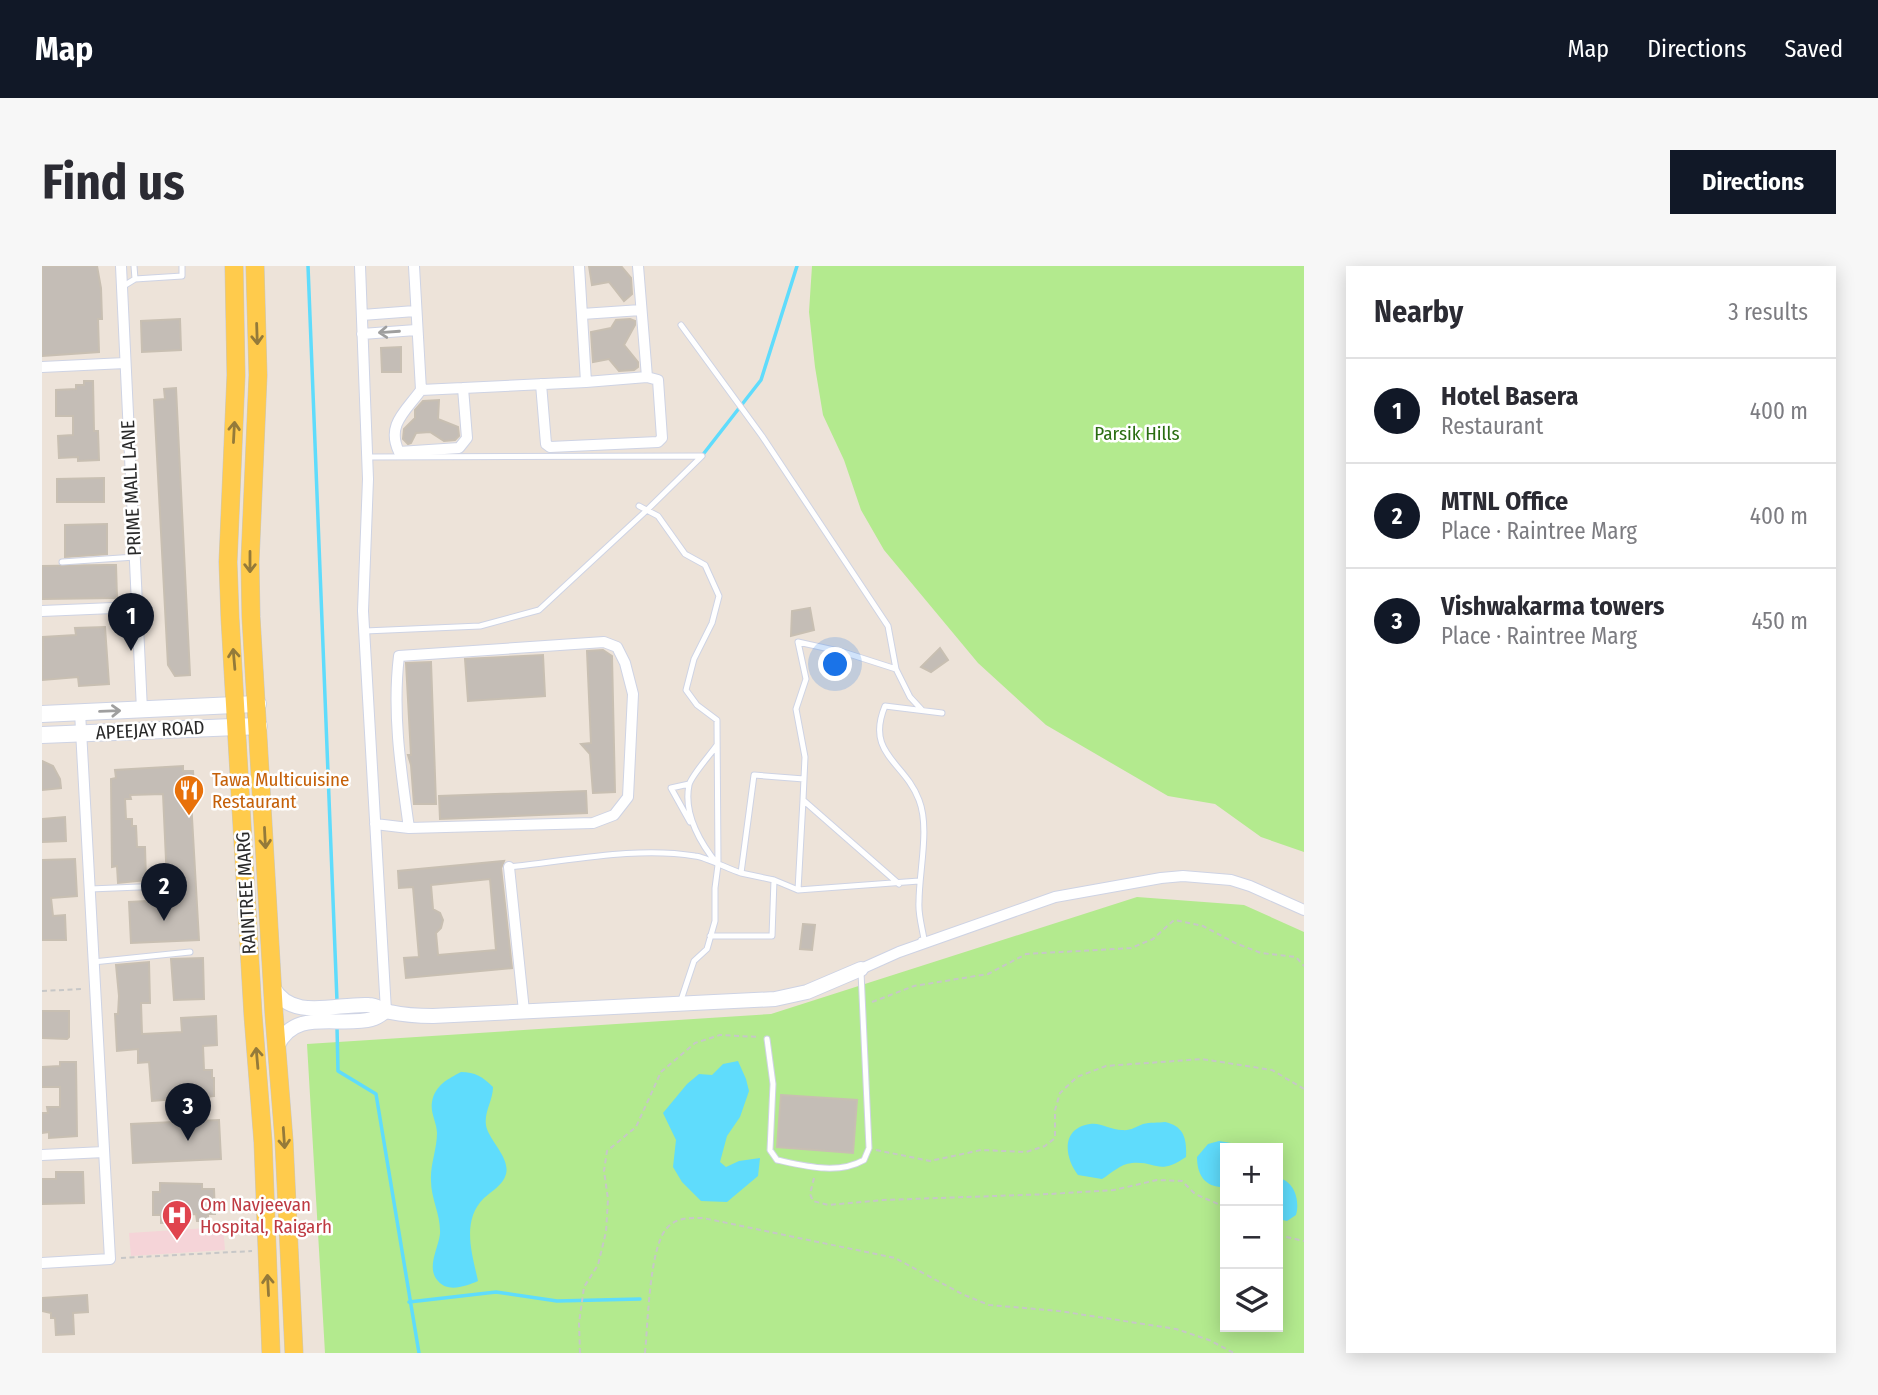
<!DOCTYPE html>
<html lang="en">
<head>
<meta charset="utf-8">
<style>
  :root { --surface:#fff; --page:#f7f7f7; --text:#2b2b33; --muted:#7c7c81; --line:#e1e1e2; --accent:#111827 }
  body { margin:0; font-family:"Fira Sans Condensed",sans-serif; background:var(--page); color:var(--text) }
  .controls { position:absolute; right:21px; bottom:21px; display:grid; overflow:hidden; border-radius:0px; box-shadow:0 4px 18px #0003 }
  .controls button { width:63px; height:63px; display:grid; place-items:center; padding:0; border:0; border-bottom:2px solid var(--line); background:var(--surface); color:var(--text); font:35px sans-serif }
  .you { position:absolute; left:794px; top:399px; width:24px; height:24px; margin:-18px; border:5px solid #fff; border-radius:50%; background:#1a73e8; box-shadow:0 0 0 10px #1a73e833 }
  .badge { display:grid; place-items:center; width:46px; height:46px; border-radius:50%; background:var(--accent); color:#fff; font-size:23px; font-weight:700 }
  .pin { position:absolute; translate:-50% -58px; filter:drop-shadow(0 2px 4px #0008) }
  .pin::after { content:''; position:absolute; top:37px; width:24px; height:21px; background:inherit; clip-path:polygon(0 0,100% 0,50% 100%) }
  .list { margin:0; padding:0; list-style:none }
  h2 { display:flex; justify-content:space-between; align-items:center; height:91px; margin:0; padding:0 28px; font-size:30px }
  h2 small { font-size:23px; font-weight:400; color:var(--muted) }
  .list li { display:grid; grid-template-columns:46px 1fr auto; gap:21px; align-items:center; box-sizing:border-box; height:105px; padding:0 28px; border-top:2px solid var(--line) }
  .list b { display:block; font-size:26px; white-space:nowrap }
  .list p { margin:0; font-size:23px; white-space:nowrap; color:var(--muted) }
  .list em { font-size:23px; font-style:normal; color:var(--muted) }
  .icon { flex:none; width:38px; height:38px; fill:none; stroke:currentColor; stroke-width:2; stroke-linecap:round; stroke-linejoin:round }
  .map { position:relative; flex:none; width:1262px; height:1087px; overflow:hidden; border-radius:0px }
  header { display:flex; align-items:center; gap:42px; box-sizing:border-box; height:98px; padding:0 35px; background:var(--accent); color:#fff }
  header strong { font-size:33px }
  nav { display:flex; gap:38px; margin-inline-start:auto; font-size:24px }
  .intro { display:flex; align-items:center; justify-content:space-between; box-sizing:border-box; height:168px; padding:0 42px }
  h1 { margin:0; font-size:49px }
  .button { padding:18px 32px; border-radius:0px; background:var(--accent); color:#fff; font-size:24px; font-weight:700 }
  main { display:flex; gap:42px; padding:0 42px }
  aside { flex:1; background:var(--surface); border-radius:0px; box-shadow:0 4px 18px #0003 }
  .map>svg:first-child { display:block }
</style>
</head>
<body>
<header>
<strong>Map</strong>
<nav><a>Map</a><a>Directions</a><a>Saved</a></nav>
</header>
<div class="intro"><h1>Find us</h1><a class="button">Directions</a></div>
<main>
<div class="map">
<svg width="1262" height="1087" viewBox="0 0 1262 1087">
  <rect width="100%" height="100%" fill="#ede3d9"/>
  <!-- medical -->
  <path fill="#f5d4d8" d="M181,961L183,984L89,990L87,967Z"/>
  <!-- green -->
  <path fill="#b3ea8e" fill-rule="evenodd" d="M770,0H1262V586L1219,571L1173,538L1126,530L1004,459L936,397L842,284L819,244L802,194L781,149L773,101L767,46Z
    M1095,631L1202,639L1262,666V1087H283L265,778L729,748ZM1183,882H1236V1061H1183Z"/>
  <!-- water -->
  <path fill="#5fdcfc" d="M696,795L704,813L707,825L698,851L685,870L678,896L684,901L697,895L718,892L716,910L685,936L659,935L640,916L631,901L634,874L621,847L645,818L657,808L670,809L681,798Z
    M419,806C433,806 441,811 451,821C451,836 440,848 445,863C450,877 468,893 464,908C461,919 450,925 442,932C419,955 430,987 436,1015C424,1020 406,1027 396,1015C384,1002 396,983 398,968C399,949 389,933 389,915C388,899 395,883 395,867C395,857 388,847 390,836C393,819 406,813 419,806Z
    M1123,856C1142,860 1145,873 1144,891C1116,910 1115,895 1090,897C1078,898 1070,907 1060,913L1036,909C1022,891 1019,862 1048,858C1058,856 1069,864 1080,864C1088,865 1094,861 1101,858C1108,856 1116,857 1123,856Z
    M1177,875L1189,877L1196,882H1183V921C1164,922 1155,910 1155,891L1166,878Z
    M1236,912C1253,915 1258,935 1254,949L1245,955L1236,953Z"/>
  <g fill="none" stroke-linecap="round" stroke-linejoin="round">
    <!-- stream -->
    <path stroke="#5fdcfc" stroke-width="3.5" d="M266,0L295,735
      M659,191L719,114L755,0
      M295,761L296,805L334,828L377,1087
      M367,1036L454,1026L515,1035L598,1033"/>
  </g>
  <!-- building -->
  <path fill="#c4bdb6" stroke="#c8bfb2" stroke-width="2" fill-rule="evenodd" d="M0,0H55L59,22L60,53H56L57,86L0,90Z
    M547,0H579L589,12L590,28L582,35L567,16L550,19Z
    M138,53L139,84L100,86L99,55Z
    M588,53L593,55V59L582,79L596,96V101L592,104L577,105L567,93L551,96L549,66L569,62L574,54Z
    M359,81V106H340L339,82Z
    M42,115H51L52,165H56L57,194L36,195V191L17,192L16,170L31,169V150H14V124L34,123V119H42Z
    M134,122L148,409L133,410L126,399L112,134L123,133L122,123Z
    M397,134L396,153L416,161L417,170L413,174L402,175L388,166L374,167L369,177L366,178L361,173L362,163L373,152V144L381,135Z
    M62,212V236H15V213Z
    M65,258V288L23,291V259Z
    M65,299H74L75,332L0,333V300Z
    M768,342L772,364L749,370L750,345Z
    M63,361L67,418L37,420L36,411L0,414L1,371L34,369L33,362Z
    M898,382L906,394L889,406L879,401Z
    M561,384L570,390L573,526L551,527L548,488L539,478L549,477L545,385Z
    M501,389L503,430L426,435L423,393Z
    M389,396L394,538H372L369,499L366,489H369L364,397Z
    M0,495L11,500L18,513L19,522L0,524Z
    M141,500V505H151L153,534H149L157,674L89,677L87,636L126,634L127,619L125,616L121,528L88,529L89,533H83L84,553H90V560H94L95,581H103L104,614L76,617L75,600L70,601L69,513L74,512L73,504Z
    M544,525L545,547L398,553L397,530Z
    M23,551L24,575L0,576V553Z
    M33,593L35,630L9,632L11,650L23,649L24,674H0V594Z
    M462,595L459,602L470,702L364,712L362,692L377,691L371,621L357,622L356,605ZM448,613L454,684L396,689L394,667L399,662L401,654L398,647L391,643L389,619Z
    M761,658L773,659L770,684L758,683Z
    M161,692L162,733L132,734L129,693Z
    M107,696L108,737H99L100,768L140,766L139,752L174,750L175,779L161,780L162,804H170V812H172V830L110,835L107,796L96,797V783L75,785L73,748H76L77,730L74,699Z
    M0,745H27V771L25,773L0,772Z
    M18,796H34L35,870L7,872V866L0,867V847H6L5,841H18V821H0V801L18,800Z
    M739,829L815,834L811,887L735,881Z
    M177,854L179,893L91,897L89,858Z
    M14,906H41L42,937L0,938V913H14Z
    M118,917L160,918V923H172L173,948H166V955H155L154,948L132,949V956L119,957V949H111V926H118Z
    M45,1029L46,1046L31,1047L32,1068L14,1069L13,1052H9V1047L0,1045V1032Z"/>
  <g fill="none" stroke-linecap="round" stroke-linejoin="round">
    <!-- service casing -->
    <g stroke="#ced3e4" stroke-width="7">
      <path id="service" d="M93,13L140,10V0
        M80,21L93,13L92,0
        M639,59L720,170L846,360L854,403L868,431L880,444
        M597,240L616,250L643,288L663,299L677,330L670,357L652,393L644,424L655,439L675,454L676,599
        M20,296L93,291
        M323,365L438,360L497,344L605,244L660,190L325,191
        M647,518L629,522L648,556
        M761,534L763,491L754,443L764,413L756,376L801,386L854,403
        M467,601C527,595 594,580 653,590C664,591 686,603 699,607L712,509L762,513
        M732,614L756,624
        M857,618L761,534L756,624L877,615
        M48,623L122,620
        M668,670H730L732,614L699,607
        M879,674L882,673C880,661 876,648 877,636C877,605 888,562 877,534C863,496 823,488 843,440L900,447
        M51,696L148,686
        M638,737L652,695L665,683L673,655V622L676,599C659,578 641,549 647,519C649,510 668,489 675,479
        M725,773L731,818L728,884L735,894C763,900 796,909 822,894L827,882L819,706"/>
    </g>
    <!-- minor casing -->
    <g stroke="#ced3e4" stroke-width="12">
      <path id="minor" d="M79,0L100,444
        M318,0L326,213L321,345L344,745
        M372,0L379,124L544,116L537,0
        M540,48L599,44
        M320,49L373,45
        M320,68L374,64
        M0,101L83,97
        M544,116L605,111L596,0
        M499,118L504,178L508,181L616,176L620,172L616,114L605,111
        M379,124C363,146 344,159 357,186L417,182L425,172L421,122
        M0,345L95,341
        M333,558L367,562L551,557L572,549L586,531L591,428L583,397L575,381L562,376L357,390C350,447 359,505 367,562
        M467,601L482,745
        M819,703L857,686L1013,631L1119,612L1141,610L1189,614L1208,620L1262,644
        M0,889L62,886
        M0,997L68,993L38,446"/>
    </g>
    <!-- tertiary casing -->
    <g stroke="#ced3e4" stroke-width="16">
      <path id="tertiary" d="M231,721C249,756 295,737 327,739C334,739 340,744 348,746C362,749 376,750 391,750L733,733L765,726L819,703
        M235,781C252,741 297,762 330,753C335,752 340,748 344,745"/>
    </g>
    <!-- secondary casing -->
    <g stroke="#ced3e4" stroke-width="18">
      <path id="secondary" d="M0,448L216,438
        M0,469L217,460"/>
    </g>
    <!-- primary casing -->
    <g stroke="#c7c7c7" stroke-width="19">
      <path id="primary" d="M192,0L194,109L186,296L188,352L211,749L221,876L229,1087
        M213,0L216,109L208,296L209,351L232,748L242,875L252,1087"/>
    </g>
    <!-- path -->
    <path stroke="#c7c7c7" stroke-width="2" stroke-dasharray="5 3.5" stroke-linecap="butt" d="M0,725L40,723
      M830,736L872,720L946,708L984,688L1089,682L1111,673L1132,654L1161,660L1193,677L1219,687L1254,691L1262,700
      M834,884L888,895L939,884L984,886L1003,880L1013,872V844L1018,827L1035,811L1064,800L1160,793L1230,804L1262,823
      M772,912L768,928L771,935L786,939L841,934L1008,928L1072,924L1115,914L1140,915L1153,928L1183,941
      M1236,969L1262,975
      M79,992L210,985
      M538,1087L537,1057L542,1021L556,999L564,966L566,933L562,905L565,885L594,861L619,806L653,777L678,769L717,771
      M603,1087C606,1059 607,981 625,962C635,951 647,952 661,952L853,992L920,1028L947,1039L1017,1045L1134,1063L1167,1074L1192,1087"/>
    <!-- service -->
    <use href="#service" stroke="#fff" stroke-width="5"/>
    <!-- minor -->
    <use href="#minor" stroke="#fff" stroke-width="10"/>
    <!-- tertiary -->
    <use href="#tertiary" stroke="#fff" stroke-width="14"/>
    <!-- secondary -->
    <use href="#secondary" stroke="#fff" stroke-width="16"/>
    <!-- primary -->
    <use href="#primary" stroke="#ffcb4c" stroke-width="18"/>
  </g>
  <!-- one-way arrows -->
  <defs><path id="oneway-shaft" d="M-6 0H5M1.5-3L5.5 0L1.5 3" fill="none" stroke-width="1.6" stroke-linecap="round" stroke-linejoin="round" transform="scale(1.75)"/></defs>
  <g stroke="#9f9f9f">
    <use href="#oneway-shaft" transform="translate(347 66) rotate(176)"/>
    <use href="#oneway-shaft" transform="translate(68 445) rotate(-2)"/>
  </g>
  <g stroke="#947a3a">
    <use href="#oneway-shaft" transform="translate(215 68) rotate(88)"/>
    <use href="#oneway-shaft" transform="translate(192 166) rotate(-87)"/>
    <use href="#oneway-shaft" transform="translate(208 296) rotate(90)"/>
    <use href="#oneway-shaft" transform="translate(192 393) rotate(-95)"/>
    <use href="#oneway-shaft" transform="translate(223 572) rotate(87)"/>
    <use href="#oneway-shaft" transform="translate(215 792) rotate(-95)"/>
    <use href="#oneway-shaft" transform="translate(242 872) rotate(86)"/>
    <use href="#oneway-shaft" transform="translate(226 1019) rotate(-93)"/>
  </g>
  <!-- icons -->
  <defs>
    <g id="restaurant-pin" transform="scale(1.575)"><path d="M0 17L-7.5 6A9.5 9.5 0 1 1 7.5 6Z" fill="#e8710a" stroke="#fff"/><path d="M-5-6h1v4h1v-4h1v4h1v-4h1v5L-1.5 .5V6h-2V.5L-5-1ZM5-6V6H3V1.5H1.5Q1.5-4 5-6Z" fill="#fff"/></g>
    <g id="hospital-pin" transform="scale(1.575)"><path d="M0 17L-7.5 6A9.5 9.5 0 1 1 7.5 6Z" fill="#e0444e" stroke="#fff"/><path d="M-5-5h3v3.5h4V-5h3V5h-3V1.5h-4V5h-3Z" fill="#fff"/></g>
  </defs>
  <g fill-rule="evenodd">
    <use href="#restaurant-pin" x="147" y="524"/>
    <use href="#hospital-pin" x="135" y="949"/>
  </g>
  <g text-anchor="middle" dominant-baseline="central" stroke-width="5" stroke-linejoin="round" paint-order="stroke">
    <!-- park labels -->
    <g font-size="19" fill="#2a6d11" stroke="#fff">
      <text x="1095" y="167">Parsik Hills</text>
    </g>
    <!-- street labels -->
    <g font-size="19" fill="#292929" stroke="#fff">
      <text transform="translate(89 222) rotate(-93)">PRIME MALL LANE</text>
      <text transform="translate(108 464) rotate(-3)">APEEJAY ROAD</text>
      <text transform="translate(204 627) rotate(-93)">RAINTREE MARG</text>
    </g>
    <!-- food labels -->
    <g font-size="19" fill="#c56008" stroke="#fff" text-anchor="start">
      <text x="170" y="513">Tawa Multicuisine<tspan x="170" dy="22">Restaurant</tspan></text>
    </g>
    <!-- health labels -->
    <g font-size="19" fill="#be3a42" stroke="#fff" text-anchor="start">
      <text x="158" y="938">Om Navjeevan<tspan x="158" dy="22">Hospital, Raigarh</tspan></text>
    </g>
  </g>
</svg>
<div class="controls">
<button>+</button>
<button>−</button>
<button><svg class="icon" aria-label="layers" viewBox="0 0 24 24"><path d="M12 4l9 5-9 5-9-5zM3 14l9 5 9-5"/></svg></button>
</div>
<div class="you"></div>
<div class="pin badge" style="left:89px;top:385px">1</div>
<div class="pin badge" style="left:122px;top:655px">2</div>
<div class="pin badge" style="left:146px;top:875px">3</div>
</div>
<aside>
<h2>Nearby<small>3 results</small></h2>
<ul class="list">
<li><span class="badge">1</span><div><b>Hotel Basera</b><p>Restaurant</p></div><em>400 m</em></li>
<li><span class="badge">2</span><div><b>MTNL Office</b><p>Place · Raintree Marg</p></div><em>400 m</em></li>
<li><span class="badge">3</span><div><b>Vishwakarma towers</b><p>Place · Raintree Marg</p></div><em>450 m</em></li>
</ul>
</aside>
</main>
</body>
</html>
